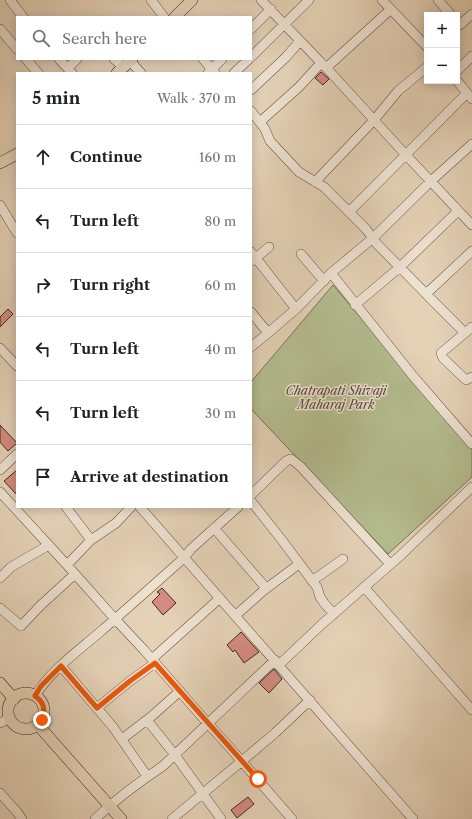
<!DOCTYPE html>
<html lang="en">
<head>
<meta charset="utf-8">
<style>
  :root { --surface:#fff; --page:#f2f2f2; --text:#202124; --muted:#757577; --line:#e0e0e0 }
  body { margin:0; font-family:"Libre Caslon Text",serif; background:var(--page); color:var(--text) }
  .controls { position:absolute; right:12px; top:12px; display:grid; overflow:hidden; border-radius:0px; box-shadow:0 2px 10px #0003 }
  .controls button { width:36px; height:36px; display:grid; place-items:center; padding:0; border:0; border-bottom:1px solid var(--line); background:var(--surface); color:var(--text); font:20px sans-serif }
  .stop { position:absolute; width:12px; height:12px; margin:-9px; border:3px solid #ea580c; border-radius:50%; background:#fff }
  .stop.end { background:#ea580c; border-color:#fff; box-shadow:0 1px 4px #0008 }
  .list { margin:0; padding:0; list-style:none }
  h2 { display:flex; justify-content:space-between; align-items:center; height:52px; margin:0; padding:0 16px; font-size:17px }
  h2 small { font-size:13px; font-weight:400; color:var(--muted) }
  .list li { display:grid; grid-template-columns:26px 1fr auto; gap:12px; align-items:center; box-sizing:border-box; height:64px; padding:0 16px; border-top:1px solid var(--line) }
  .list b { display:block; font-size:15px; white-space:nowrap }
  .list em { font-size:13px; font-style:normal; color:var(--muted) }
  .icon { flex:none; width:22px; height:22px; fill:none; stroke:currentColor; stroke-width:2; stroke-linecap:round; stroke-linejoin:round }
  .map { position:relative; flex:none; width:472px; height:819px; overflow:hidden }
  .search { position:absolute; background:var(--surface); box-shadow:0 2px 10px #0003; left:16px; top:16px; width:236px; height:44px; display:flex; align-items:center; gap:10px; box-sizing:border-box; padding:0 14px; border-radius:0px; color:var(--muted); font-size:15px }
  .panel { position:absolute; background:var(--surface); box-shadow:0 2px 10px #0003; left:16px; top:72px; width:236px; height:436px; border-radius:0px }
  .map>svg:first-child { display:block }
</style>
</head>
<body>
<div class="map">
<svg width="472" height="819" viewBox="0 0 472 819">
  <rect width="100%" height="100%" fill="#e4d1b6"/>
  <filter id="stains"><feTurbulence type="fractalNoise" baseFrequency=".005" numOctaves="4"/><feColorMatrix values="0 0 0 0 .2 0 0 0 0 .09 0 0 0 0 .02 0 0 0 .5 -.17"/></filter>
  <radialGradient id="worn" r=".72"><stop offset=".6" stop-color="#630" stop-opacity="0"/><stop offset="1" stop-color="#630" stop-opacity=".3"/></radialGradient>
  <!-- green -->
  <path fill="#b3bc8e" stroke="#7a7458" d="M333,285L472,449V477L388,554L251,409V382Z"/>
  <!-- building -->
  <path fill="#d48b82" stroke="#402b21" d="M321,72L329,79L323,85L315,78Z
    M8,309L13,314L0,327V317Z
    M0,425L17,443L8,451L0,442Z
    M17,470V495L4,481Z
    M162,588L176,603L163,615L152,602L160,594L157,592Z
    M241,632L259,652L244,663L235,650L233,652L227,645Z
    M274,669L282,679L269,693L259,683Z
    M248,797L254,804L237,818L231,810Z"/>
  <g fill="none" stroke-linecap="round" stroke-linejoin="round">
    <!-- minor casing -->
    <g stroke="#695446" stroke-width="10">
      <path id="minor" d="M10,0L23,17
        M151,0L164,17
        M261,0L332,74L405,154L472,225
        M382,0L427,47
        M438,0L451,15
        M457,21L460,25L472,14
        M0,29L17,49
        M251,29L271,9
        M251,57L309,0
        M26,59L38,73
        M59,59L72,73
        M114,59L123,67
        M203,59L215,73
        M130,61L141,73
        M68,68L77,59
        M326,68L391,9
        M457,71L472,56
        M208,73L222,59
        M234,73L249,59
        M457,81L472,99
        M251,90L286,57L300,41
        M251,111L265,129L270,141L299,172L324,187L366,229L376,243L434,302L465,333L472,327
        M260,122L299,87L321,63
        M315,182L374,120L398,91L427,67
        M0,205L17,233
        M349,212L467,93
        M251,252L296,309
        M301,254L324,281
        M252,261L269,247
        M331,273L413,376L472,444
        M426,294L472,251
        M355,305L400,267L458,211
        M251,312L268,333L251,347
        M268,333L296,309L331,273L373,238L431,181L472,144
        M465,333L441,353L443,358L466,380L472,377
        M0,348L17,366
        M0,470L17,454
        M0,492L67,565L115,619L144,650L203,718L231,749L292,819
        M252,494L286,461L291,459L300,466L390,564
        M251,501L281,539L317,587L320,597L324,603L334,614
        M66,507L91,540
        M140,507L413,819
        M214,528L266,588
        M67,565L91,540L116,523L131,507
        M0,578L11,567L49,545
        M312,581L343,559
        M364,587L472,710
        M0,608L21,626L41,605L75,574
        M236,615L263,591L299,564
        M152,659L220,598
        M279,665L322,624L400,556L472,487
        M61,666L113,727L147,776
        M35,696C51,670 78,651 100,632C129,607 157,582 185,557L191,549L238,507
        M97,708L130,681L155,663
        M147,720L175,755L221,819
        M0,723L10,718
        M122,739L152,716L180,691
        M0,793L17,812L22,819
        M95,819C116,799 139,782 163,766L275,660
        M172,819L242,761L275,733L310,700"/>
    </g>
    <!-- major casing -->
    <g stroke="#402b21" stroke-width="12">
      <path id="major" d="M175,17L192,0
        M117,73L132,59
        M0,163L17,154
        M0,683L14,699
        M8 711a18 18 0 1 1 36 0a18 18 0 1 1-36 0Z
        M38,725L121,819"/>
    </g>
    <!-- minor -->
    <use href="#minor" stroke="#ede1d0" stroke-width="9"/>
    <!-- major -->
    <use href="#major" stroke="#e4d1b6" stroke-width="11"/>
  </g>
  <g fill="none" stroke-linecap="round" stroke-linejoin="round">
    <!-- route -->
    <path stroke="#ea580c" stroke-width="5" d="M42,720C46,710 44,702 35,696L41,686L61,666L97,708L130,681L155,663L258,779"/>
  </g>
  <g text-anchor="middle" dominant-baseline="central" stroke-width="3" stroke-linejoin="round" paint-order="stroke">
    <!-- park labels -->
    <g font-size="12" font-style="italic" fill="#574837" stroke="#ede1d0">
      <text x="336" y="390">Chatrapati Shivaji<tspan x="336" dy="14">Maharaj Park</tspan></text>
    </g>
  </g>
  <rect width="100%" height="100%" filter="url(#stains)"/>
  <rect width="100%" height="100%" fill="url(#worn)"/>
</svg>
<div class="controls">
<button>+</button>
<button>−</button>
</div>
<div class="stop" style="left:258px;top:779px"></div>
<div class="stop end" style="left:42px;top:720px"></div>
<div class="search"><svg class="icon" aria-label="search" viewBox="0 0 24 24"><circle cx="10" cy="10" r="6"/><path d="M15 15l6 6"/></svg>Search here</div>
<section class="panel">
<h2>5 min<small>Walk · 370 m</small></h2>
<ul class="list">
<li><svg class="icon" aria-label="ahead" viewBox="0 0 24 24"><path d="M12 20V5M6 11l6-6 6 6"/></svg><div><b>Continue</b></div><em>160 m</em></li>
<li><svg class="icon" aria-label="left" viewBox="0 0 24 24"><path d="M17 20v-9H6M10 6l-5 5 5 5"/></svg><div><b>Turn left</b></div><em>80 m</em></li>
<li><svg class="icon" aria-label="right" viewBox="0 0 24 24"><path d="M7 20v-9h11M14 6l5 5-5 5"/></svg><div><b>Turn right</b></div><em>60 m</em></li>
<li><svg class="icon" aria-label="left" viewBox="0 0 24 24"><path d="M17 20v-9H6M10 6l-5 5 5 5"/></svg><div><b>Turn left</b></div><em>40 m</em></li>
<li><svg class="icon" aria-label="left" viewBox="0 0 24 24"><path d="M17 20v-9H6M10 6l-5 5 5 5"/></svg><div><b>Turn left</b></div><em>30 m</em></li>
<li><svg class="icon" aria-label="arrive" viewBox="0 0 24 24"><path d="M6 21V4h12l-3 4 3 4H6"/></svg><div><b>Arrive at destination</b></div></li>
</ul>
</section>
</div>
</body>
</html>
